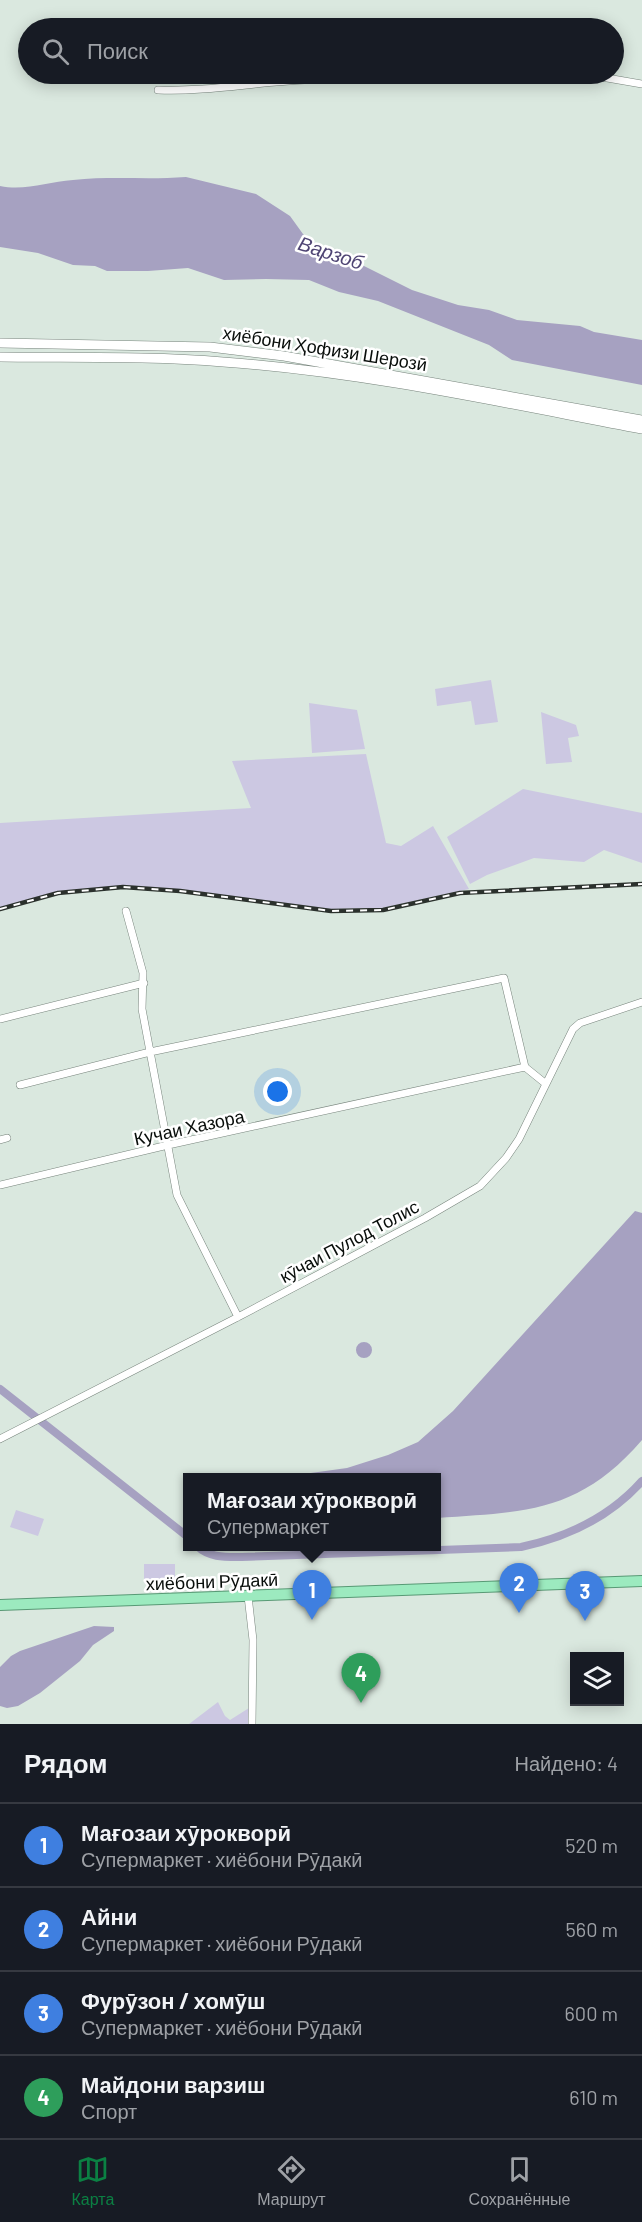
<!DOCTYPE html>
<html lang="ru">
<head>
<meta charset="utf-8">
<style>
  :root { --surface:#171b24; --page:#20242c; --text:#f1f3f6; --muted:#9ea1a6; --line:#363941; --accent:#0b8043 }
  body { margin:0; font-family:Barlow,sans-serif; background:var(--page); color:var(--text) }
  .controls { position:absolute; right:18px; bottom:18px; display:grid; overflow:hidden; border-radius:0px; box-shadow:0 3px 15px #0003 }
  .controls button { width:54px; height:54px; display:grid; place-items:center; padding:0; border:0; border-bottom:2px solid var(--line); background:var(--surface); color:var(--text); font:30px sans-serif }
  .you { position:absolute; left:278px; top:1092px; width:21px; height:21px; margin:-15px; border:4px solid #fff; border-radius:50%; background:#1a73e8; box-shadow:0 0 0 9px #1a73e833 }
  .badge { display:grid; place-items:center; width:39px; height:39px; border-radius:50%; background:var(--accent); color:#fff; font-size:20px; font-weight:700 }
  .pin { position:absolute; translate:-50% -50px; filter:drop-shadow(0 2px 3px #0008) }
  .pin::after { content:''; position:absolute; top:32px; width:21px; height:18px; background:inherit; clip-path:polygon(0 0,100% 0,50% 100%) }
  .popup { position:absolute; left:183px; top:1473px; width:258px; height:78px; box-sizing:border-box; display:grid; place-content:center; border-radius:0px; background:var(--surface); filter:drop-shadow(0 2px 4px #0005); font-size:20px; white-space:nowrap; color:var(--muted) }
  .popup b { font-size:22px; color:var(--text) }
  .popup::after { content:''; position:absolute; left:50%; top:100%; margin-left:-12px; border:12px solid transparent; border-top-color:var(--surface) }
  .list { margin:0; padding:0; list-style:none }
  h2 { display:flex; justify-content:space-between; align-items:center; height:78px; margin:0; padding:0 24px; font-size:26px }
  h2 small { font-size:20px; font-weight:400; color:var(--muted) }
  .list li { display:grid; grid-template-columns:39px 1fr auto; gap:18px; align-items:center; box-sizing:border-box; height:84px; padding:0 24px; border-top:2px solid var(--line) }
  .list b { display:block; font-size:22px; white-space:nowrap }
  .list p { margin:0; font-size:20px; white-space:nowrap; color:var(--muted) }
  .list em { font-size:20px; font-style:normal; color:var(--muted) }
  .icon { flex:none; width:33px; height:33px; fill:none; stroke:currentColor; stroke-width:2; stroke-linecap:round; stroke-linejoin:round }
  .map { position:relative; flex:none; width:642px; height:1724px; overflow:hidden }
  .search { position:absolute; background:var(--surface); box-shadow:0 3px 15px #0003; left:18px; right:18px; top:18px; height:66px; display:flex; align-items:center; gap:15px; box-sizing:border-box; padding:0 21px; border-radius:33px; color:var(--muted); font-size:22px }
  .sheet { height:414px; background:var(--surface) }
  nav { display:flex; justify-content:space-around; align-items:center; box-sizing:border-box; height:84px; border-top:2px solid var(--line); background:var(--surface); font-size:16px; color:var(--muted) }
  nav a { display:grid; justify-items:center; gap:3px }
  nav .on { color:var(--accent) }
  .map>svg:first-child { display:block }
</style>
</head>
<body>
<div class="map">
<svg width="642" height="1724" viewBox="0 0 642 1724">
  <rect width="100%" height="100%" fill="#dae8df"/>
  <!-- green -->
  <path fill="#ccc8e2" d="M491,680L498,722L475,725L471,701L437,706L435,689Z
    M309,703L357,710L365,749L312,753Z
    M541,712L576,725L579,736L568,738L572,762L546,764Z
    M366,754L386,843L401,846L433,826L469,889L382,908L331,909L179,890L122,886L57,892L0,909V823L251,808L232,761Z
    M523,789L642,813V863L604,850L584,862L534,858L487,875L470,884L447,837Z
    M16,1510L44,1519L38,1536L10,1527Z
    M144,1564H175V1582L144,1583Z
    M218,1702L225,1716L230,1720L249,1708L255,1724H189Z"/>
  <!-- water -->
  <path fill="#a6a1c1" d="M186,177L256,194L290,216L303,234L330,255L354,261L412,290L458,305L489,310L517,320L580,326L594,332L642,340V385L512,360L489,345L378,301L339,292L309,280L266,279L224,280L188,268L148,271H107L95,266L73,265L38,253L0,247V186C25,191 48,182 73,180C111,176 149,180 186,177Z
    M635,1211L642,1213V1440C579,1513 525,1512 437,1518L436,1478L282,1477L347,1468L388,1455L418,1442L453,1411Z
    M356 1350a8 8 0 1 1 16 0a8 8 0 1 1-16 0Z
    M94,1626L114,1627V1631L93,1645L80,1661L40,1693L18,1706L7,1708L0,1706V1667L11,1656L20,1651Z"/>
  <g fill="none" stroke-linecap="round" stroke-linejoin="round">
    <!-- canal -->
    <path stroke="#a6a1c1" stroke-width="8" d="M0,1389L188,1537
      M197,1546C209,1558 226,1557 242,1557L521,1547C568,1537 610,1517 642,1481"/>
    <!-- minor casing -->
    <g stroke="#77847c" stroke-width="8">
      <path id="minor" d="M584,74L642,84
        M158,90C207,92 256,82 304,80C365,77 427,82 487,74
        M126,911L143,973L142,1009L177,1195L238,1317
        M0,1019L144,983
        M20,1085L150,1052L504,978L525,1067L546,1084
        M0,1140L7,1138
        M0,1185L168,1145L525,1067
        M0,1439L238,1317L425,1218L480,1186L506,1158L519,1139L573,1029L580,1023L642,1002
        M248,1596L253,1640L252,1724"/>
    </g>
    <!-- secondary casing -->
    <g stroke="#77847c" stroke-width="10">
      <path id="secondary" d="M0,343L210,347L284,356L642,420
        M0,357C74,358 149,356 223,362C364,372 504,403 642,429"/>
    </g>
    <!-- trunk casing -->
    <g stroke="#589975" stroke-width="12">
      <path id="trunk" d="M0,1605L642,1581"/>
    </g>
    <!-- minor -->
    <use href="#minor" stroke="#fff" stroke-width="7"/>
    <!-- secondary -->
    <use href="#secondary" stroke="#fff" stroke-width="9"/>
    <!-- trunk -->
    <use href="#trunk" stroke="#9ceabf" stroke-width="10"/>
    <!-- rail casing -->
    <g stroke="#2b312d" stroke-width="4.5">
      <path id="rail" d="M0,909L58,893L123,887L180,891L331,911L383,910L460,893L642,884"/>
    </g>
    <!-- rail -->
    <use href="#rail" stroke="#fff" stroke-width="2" stroke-dasharray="7" stroke-linecap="butt"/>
  </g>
  <g text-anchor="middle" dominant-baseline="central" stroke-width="5" stroke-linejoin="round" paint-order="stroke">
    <!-- street labels -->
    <g font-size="18" fill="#080d0a" stroke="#fff">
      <text transform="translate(325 348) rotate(9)">хиёбони Ҳофизи Шерозӣ</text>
      <text transform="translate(189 1127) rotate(-12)">Кучаи Хазора</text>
      <text transform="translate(349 1241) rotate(-28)">кӯчаи Пулод Толис</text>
      <text transform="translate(212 1581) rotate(-2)">хиёбони Рӯдакӣ</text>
    </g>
    <!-- water labels -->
    <g font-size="20" font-style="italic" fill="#4f4574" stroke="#fff">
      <text transform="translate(331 252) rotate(18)">Варзоб</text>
    </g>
  </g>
</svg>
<div class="controls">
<button><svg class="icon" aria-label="layers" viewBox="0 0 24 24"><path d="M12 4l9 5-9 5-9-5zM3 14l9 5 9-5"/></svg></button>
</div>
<div class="you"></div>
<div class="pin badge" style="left:312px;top:1620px;background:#3f7fe0">1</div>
<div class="popup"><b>Мағозаи хӯрокворӣ</b>Супермаркет</div>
<div class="pin badge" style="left:519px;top:1613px;background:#3f7fe0">2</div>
<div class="pin badge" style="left:585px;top:1621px;background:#3f7fe0">3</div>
<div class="pin badge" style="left:361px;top:1703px;background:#2e9e5b">4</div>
<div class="search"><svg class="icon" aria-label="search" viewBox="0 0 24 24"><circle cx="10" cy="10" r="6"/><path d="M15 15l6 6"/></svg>Поиск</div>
</div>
<section class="sheet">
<h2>Рядом<small>Найдено: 4</small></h2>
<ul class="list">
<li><span class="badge" style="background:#3f7fe0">1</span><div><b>Мағозаи хӯрокворӣ</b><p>Супермаркет · хиёбони Рӯдакӣ</p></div><em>520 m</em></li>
<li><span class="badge" style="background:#3f7fe0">2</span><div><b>Айни</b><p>Супермаркет · хиёбони Рӯдакӣ</p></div><em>560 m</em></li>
<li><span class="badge" style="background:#3f7fe0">3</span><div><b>Фурӯзон / хомӯш</b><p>Супермаркет · хиёбони Рӯдакӣ</p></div><em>600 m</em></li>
<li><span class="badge" style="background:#2e9e5b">4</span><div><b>Майдони варзиш</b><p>Спорт</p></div><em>610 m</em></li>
</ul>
</section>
<nav>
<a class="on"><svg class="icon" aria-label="map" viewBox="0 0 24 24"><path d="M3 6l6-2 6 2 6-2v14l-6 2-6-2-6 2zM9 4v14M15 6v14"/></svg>Карта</a>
<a><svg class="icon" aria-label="directions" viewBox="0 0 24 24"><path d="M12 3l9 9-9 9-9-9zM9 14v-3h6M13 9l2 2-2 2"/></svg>Маршрут</a>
<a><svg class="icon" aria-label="saved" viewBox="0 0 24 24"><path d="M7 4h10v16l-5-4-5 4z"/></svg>Сохранённые</a>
</nav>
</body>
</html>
